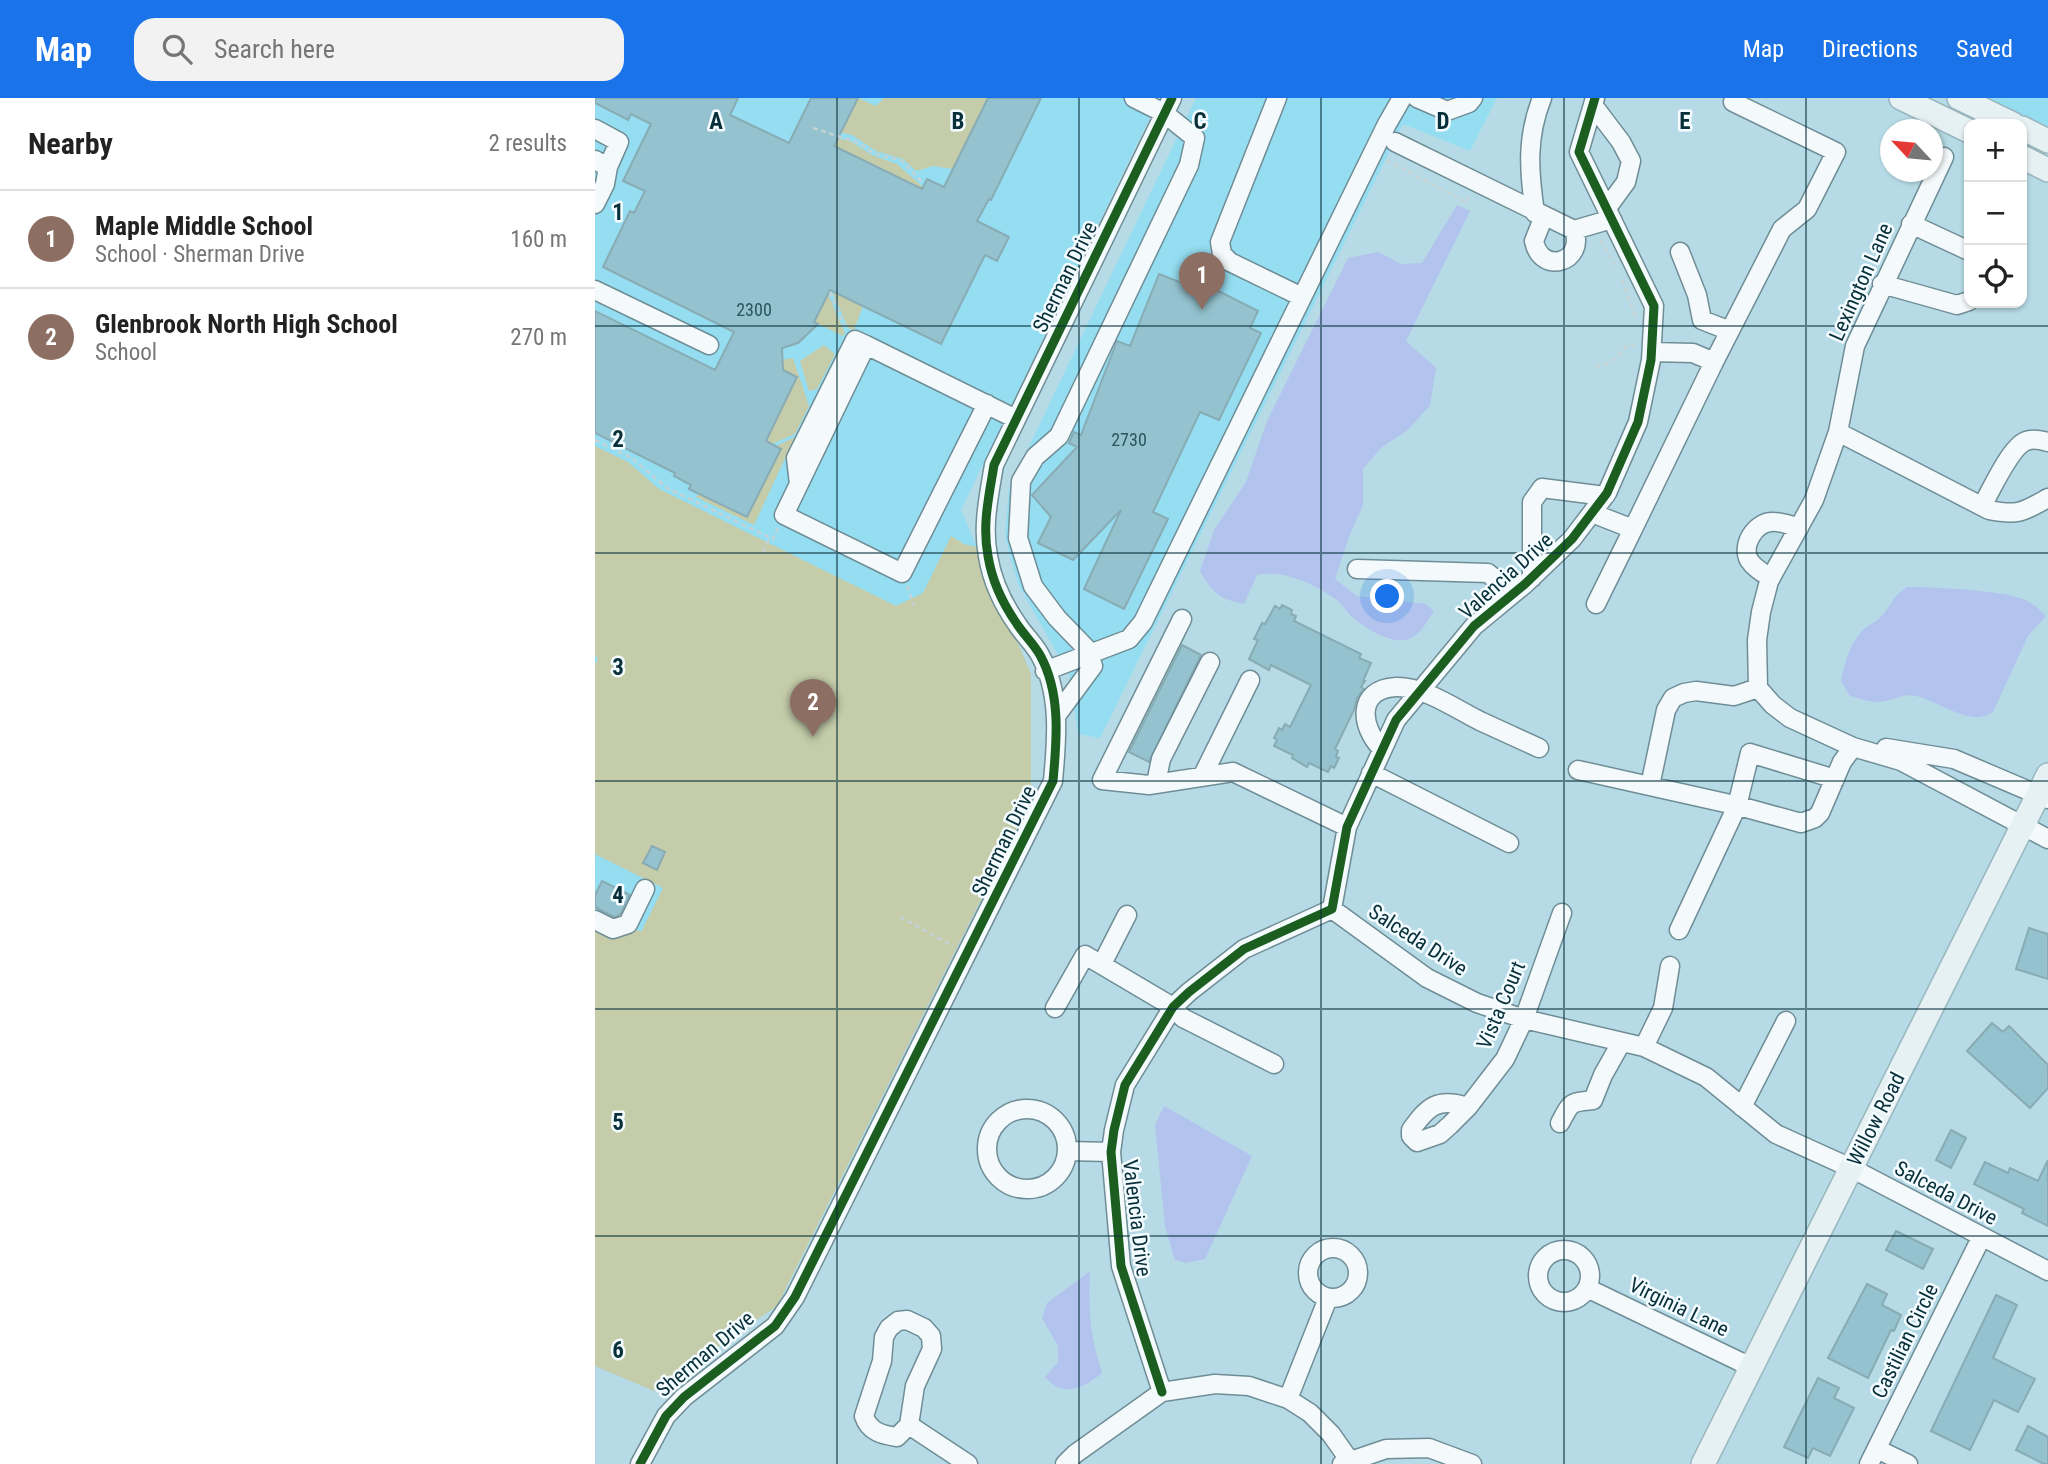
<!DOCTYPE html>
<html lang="en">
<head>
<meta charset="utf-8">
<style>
  :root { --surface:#fff; --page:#f2f2f2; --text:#222; --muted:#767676; --line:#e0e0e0; --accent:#1a73e8 }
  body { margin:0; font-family:"Roboto Condensed",sans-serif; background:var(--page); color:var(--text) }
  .controls { position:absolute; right:21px; top:21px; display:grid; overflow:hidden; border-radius:14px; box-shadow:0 2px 5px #0004 }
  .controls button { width:63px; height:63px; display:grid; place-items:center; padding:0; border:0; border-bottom:2px solid var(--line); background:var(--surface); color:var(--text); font:35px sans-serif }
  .compass { position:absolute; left:1285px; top:21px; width:63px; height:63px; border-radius:50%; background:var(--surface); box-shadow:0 2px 5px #0004; rotate:296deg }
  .you { position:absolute; left:793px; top:499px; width:24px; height:24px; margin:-18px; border:5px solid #fff; border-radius:50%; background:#1a73e8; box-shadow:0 0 0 10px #1a73e833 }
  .badge { display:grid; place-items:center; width:46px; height:46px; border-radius:50%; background:var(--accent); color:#fff; font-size:23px; font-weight:700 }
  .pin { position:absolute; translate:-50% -58px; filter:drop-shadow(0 2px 4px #0008) }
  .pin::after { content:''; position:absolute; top:37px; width:24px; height:21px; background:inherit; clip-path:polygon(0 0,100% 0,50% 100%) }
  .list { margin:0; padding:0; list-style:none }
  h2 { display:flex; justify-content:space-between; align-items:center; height:91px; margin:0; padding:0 28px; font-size:30px }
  h2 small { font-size:23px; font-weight:400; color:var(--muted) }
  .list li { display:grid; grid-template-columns:46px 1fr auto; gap:21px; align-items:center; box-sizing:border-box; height:98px; padding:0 28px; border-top:2px solid var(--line) }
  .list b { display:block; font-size:26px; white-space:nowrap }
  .list p { margin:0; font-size:23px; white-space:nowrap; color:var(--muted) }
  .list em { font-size:23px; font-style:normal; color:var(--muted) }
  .icon { flex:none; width:38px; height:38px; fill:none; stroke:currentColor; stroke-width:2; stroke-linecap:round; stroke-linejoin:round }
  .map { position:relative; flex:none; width:1453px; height:1366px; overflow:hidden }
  header { display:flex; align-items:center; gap:42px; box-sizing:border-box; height:98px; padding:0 35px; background:var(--accent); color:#fff }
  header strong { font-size:33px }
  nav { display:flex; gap:38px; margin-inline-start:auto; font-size:24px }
  .search { width:490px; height:63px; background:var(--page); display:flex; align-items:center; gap:18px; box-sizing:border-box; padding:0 24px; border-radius:21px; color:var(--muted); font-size:26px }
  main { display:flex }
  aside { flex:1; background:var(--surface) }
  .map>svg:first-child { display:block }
</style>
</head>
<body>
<header>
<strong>Map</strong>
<div class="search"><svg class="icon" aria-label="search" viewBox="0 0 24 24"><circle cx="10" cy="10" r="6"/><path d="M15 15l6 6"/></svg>Search here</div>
<nav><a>Map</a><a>Directions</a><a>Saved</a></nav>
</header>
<main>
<aside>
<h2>Nearby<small>2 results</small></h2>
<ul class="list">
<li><span class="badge" style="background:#8d6e63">1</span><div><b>Maple Middle School</b><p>School · Sherman Drive</p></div><em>160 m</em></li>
<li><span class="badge" style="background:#8d6e63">2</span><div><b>Glenbrook North High School</b><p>School</p></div><em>270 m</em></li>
</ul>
</aside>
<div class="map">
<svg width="1453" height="1366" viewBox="0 0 1453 1366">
  <rect width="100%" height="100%" fill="#b6dbe6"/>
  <!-- built -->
  <path fill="#95ddf1" d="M0,0H564L366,412L436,576V702L182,1208L59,1293L0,1268Z
    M601,0H902L875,53L808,26L505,640L483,636L474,576L423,486L410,439L414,390Z
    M1389,0H1453V32Z"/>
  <!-- green -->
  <path fill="#c4cca9" d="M263,0L281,8L289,0H393L358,71L338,68L321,73L308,61L281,53L257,37L240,33L229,23L247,32Z
    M229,38L255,43L277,57L302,66L328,89L327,91L224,41Z
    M237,193L268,208L259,232L253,230Z
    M233,196L250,235L248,238L219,224Z
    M229,247L240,256L222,291L214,293L205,263Z
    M164,260L181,263L198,260L214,308L200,336L177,346L171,343L202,279Z
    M200,339L159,427L101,399L104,395L152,419L186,351L181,348Z
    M0,348L33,364L64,391L301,508L328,495L356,438L369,446L382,449L436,576V702L182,1208L59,1293L0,1268V829H36L46,834L68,790L0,756V567L3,560L0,558Z"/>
  <!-- water -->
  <path fill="#b2c3ee" d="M862,107L875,113L811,243L841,270L835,307L814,331L786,350L768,371V407L754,439L740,481L762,498L831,506L839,513C832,523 824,541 809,542C793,545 767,528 756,518C751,513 747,506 742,502C720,486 688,471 662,477L649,506C624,501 618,495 605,473L619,432L651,384L672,323L753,160L783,154L806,166L827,165Z
    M1312,489C1336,489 1416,492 1434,504C1440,507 1446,513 1451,518L1433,538L1398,614C1376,629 1348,606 1325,599C1307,593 1296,605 1282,604C1273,604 1263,600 1255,598L1246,583C1250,564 1254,547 1268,532C1275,526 1285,522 1290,514C1300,501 1297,500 1312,489Z
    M569,1008L657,1058L610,1161L591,1165L580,1162L570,1128L560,1027Z
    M495,1173C493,1214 495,1236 507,1275C488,1291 468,1300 450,1279L463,1264V1248L447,1220L452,1205Z"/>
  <!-- building -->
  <path fill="#94c3cf" stroke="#88abb4" stroke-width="2" d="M0,0H143L135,17L194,45L216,0H263L239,48L327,91L332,81L349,89L393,0H446L396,102L394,101L382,123L414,139L402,163L390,157L346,246L235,192L219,224L223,226L203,245L187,250L188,272L202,279L171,343L186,351L152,419L94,391L96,387L79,378L80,375L0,335V213L120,272L139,234L8,169L35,113L39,115L50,93L28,83L56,26L36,16L33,22L0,5Z
    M564,176L592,187L596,179L663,213L655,230L666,235L624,322L605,314L558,414L573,421L529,511L489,491L526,412L478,462L443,445L456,419L437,397L482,349L474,345L479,334L486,337L522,243L535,248Z
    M687,507L697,512L696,516L701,518L699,523L766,556L764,560L776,565L768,583H770L766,589L769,591L762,600L759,612L740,651L743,653L741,659L744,660L739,670L736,668L733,674L714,665L712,669L697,660L698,657L679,648L682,642L679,640L684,630L687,632L690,626L695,629L716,587L676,567L674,572L654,561L663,542L659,541L667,525L670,526L680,508L685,511Z
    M587,547L606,557L554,664L534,654Z
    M57,748L70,754L62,772L48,765Z
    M7,783L35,797L25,817L19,819L0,809V797Z
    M1434,830L1453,836V881L1421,871Z
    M1397,925L1408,934L1414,928L1453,967V990L1435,1010L1372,953Z
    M1356,1032L1371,1040L1356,1070L1341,1062Z
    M1453,1062V1128L1427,1115L1429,1111L1379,1086L1390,1064L1413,1075L1415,1070L1443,1083Z
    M1301,1133L1338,1151L1328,1171L1291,1152Z
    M1272,1186L1292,1196L1287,1207L1306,1217L1299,1233L1296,1232L1273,1280L1233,1260Z
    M1401,1197L1422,1207L1398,1260L1440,1281L1423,1314L1399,1302L1375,1352L1336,1333Z
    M1223,1280L1244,1290L1239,1300L1259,1310L1235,1358L1218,1350L1213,1360L1189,1349Z
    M1433,1328L1453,1339V1366H1449L1421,1352Z"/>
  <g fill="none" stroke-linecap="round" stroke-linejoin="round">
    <!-- minor casing -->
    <g stroke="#6f8d96" stroke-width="21">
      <path id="minor" d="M682,0L625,144L627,156L635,164L707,199
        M822,0L852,13L874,5L878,0
        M998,7L1026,44L1036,63L1031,84L1012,110
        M0,31L24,44L13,69L0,62
        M800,44L979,132L1017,121
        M0,106L10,86L13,69
        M940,115C934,74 931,40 947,0
        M949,118L939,143C946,178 991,164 979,132
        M1316,126L1374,153
        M1085,154L1102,197L1107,222L1135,233
        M1287,186L1362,207L1374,203
        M0,192L114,247
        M1057,254L1098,255L1119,264L1187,131L1212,111L1241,54L1138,4
        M392,306L307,475L189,417L271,247L421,321
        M1243,334L1394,412C1423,418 1428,414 1453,400
        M204,386L201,360L260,242L271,247
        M1387,408C1396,393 1415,349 1431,343C1438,340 1446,342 1453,344
        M997,415L1038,431L1119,264
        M762,471L893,475L908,488L930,486
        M937,480V404L947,390L1010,398
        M1176,480C1168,475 1159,470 1154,462C1146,447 1160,425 1176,424C1185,423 1195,427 1204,430
        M1001,506L1038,431
        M587,521L507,682L554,687L638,674L752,729
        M450,573L534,541L548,524L792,26L807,0
        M1163,590L1178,607L1195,620L1258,649L1306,663L1453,741
        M461,618L498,568L492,551L462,520L438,488L423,440L426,383L440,359L464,338L594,67L600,40L569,15L539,0
        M1291,650L1359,661L1453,701
        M787,651C765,629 761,591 801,589C828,588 861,611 885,623C905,632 924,641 944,650
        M983,672L1144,708L1206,725L1220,720L1225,715L1247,664L1258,649
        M776,675L914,745
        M608,677L655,582
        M561,685L566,661L615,564
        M1055,688L1071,612L1078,600L1089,595L1101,593L1139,598L1163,590L1162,542L1166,514L1174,483L1219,402L1243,334L1260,248L1349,59
        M737,811L832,880L882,905L929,921L1049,949L1111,979L1181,1036L1256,1070L1453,1173
        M0,822L18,831L33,826L50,791
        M1084,832L1142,708L1155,655L1240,681
        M507,866L532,817
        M460,910L490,857L578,909L588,920L679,966
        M1049,949L1068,910L1075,868
        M873,1009C843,999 833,1008 816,1032V1038L822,1044L845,1036L855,1027L873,1009L910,961L929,921L967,815
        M1147,1009L1191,923
        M392 1051a40 40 0 1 1 80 0a40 40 0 1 1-80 0Z
        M965,1025C977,1003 974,1005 998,1002L1008,977L1026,945
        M472,1053L516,1054
        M713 1175a25 25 0 1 1 50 0a25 25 0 1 1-50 0Z
        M943 1178a26 26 0 1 1 52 0a26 26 0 1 1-52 0Z
        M992,1190L1156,1269
        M312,1222L329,1230L336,1238L337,1251L320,1288L314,1327L302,1339C288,1337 274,1334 269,1318L287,1263L289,1239L294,1230L303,1223Z
        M567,1294L526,1168L516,1054L519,1032L530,987L578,909L594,894L649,851L737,811L752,729L801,622L879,528L930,486L977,441L1012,395L1043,324L1056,262L1059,208L984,54L1000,0
        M693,1301L733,1200
        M314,1327L373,1366
        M1282,1351L1313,1366
        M45,1366L71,1318L89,1299L180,1228L200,1199L458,683C462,641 466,595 445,557C439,546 429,537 422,526C408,506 397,483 393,458C387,427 394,398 399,367L577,0
        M470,1366L480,1356L567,1294L620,1286L654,1288L693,1301L715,1315L736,1336L757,1366
        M747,1366L791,1351L834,1350L877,1366
        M1274,1366L1386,1140"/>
    </g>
    <!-- major casing -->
    <g stroke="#99b6be" stroke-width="26">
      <path id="major" d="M1306,0L1374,33
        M1364,0L1418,26
        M1427,30L1453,43
        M1427,59L1453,72
        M1108,1366L1453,677"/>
    </g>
    <!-- path -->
    <path stroke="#c5d2d5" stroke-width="2.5" stroke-dasharray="5 3.5" stroke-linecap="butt" d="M218,30L264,45L275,53L288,58L306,62L329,86
      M791,62L871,104L875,98
      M1005,142L1020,167
      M1027,182L1042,222
      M235,194L250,229
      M1000,268C1015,268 1022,258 1032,248L1042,247
      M0,342L37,360L72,390L178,441L183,430
      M168,454L175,440
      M312,488L319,507
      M305,819L358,848"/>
    <!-- minor -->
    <use href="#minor" stroke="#f4fafb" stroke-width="18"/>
    <!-- major -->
    <use href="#major" stroke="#e6f1f4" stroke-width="23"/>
    <!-- cycleway casing -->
    <g stroke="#f4fcff" stroke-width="13">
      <path id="cycleway" d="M567,1294L526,1168L516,1054L519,1032L530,987L578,909L594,894L649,851L737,811L752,729L801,622L879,528L930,486L977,441L1012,395L1043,324L1056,262L1059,208L984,54L1000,0
        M45,1366L71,1318L89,1299L180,1228L200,1199L458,683C462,641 466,595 445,557C439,546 429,537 422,526C408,506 397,483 393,458C387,427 394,398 399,367L577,0"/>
    </g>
    <!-- cycleway -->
    <use href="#cycleway" stroke="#1b5e20" stroke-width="9"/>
  </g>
  <!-- grid -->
  <path fill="none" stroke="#08303a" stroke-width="2" stroke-opacity="0.55" d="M242,0V1366M484,0V1366M726,0V1366M969,0V1366M1211,0V1366M0,228H1453M0,455H1453M0,683H1453M0,911H1453M0,1138H1453"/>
  <g text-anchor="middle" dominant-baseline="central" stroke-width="5" stroke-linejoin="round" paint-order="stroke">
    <!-- number labels -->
    <g font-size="18" fill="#2b555f">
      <text x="159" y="211">2300</text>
      <text x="534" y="341">2730</text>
    </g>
    <!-- street labels -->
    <g font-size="21" fill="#08303a" stroke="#f4fcff">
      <text transform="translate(470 179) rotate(-64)">Sherman Drive</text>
      <text transform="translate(1266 184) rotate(-66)">Lexington Lane</text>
      <text transform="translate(911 478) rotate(-42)">Valencia Drive</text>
      <text transform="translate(409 743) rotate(-64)">Sherman Drive</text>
      <text transform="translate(823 842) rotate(33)">Salceda Drive</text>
      <text transform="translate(906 907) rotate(-67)">Vista Court</text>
      <text transform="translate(1281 1021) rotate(-63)">Willow Road</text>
      <text transform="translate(1351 1095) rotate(28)">Salceda Drive</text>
      <text transform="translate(542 1120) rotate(83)">Valencia Drive</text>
      <text transform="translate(1084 1209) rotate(26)">Virginia Lane</text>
      <text transform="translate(1310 1243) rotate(-64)">Castilian Circle</text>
      <text transform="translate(110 1256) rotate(-40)">Sherman Drive</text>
    </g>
  </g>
  <g font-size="23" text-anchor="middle" font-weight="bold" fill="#08303a" stroke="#f4fcff" stroke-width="5" stroke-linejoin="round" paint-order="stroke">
    <text x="121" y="31">A</text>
    <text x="363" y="31">B</text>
    <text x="605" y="31">C</text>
    <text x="848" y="31">D</text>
    <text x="1090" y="31">E</text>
    <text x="23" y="122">1</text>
    <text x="23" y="349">2</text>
    <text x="23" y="577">3</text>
    <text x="23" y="805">4</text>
    <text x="23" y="1032">5</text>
    <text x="23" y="1260">6</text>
  </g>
</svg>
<div class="controls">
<button>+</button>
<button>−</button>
<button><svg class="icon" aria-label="locate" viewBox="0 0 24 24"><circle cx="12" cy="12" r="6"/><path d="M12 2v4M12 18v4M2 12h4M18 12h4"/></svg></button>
</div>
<svg class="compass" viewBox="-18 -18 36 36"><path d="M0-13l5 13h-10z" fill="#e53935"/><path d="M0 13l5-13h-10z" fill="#767676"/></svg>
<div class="you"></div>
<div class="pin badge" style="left:607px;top:212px;background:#8d6e63">1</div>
<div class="pin badge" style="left:218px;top:639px;background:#8d6e63">2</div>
</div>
</main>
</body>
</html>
